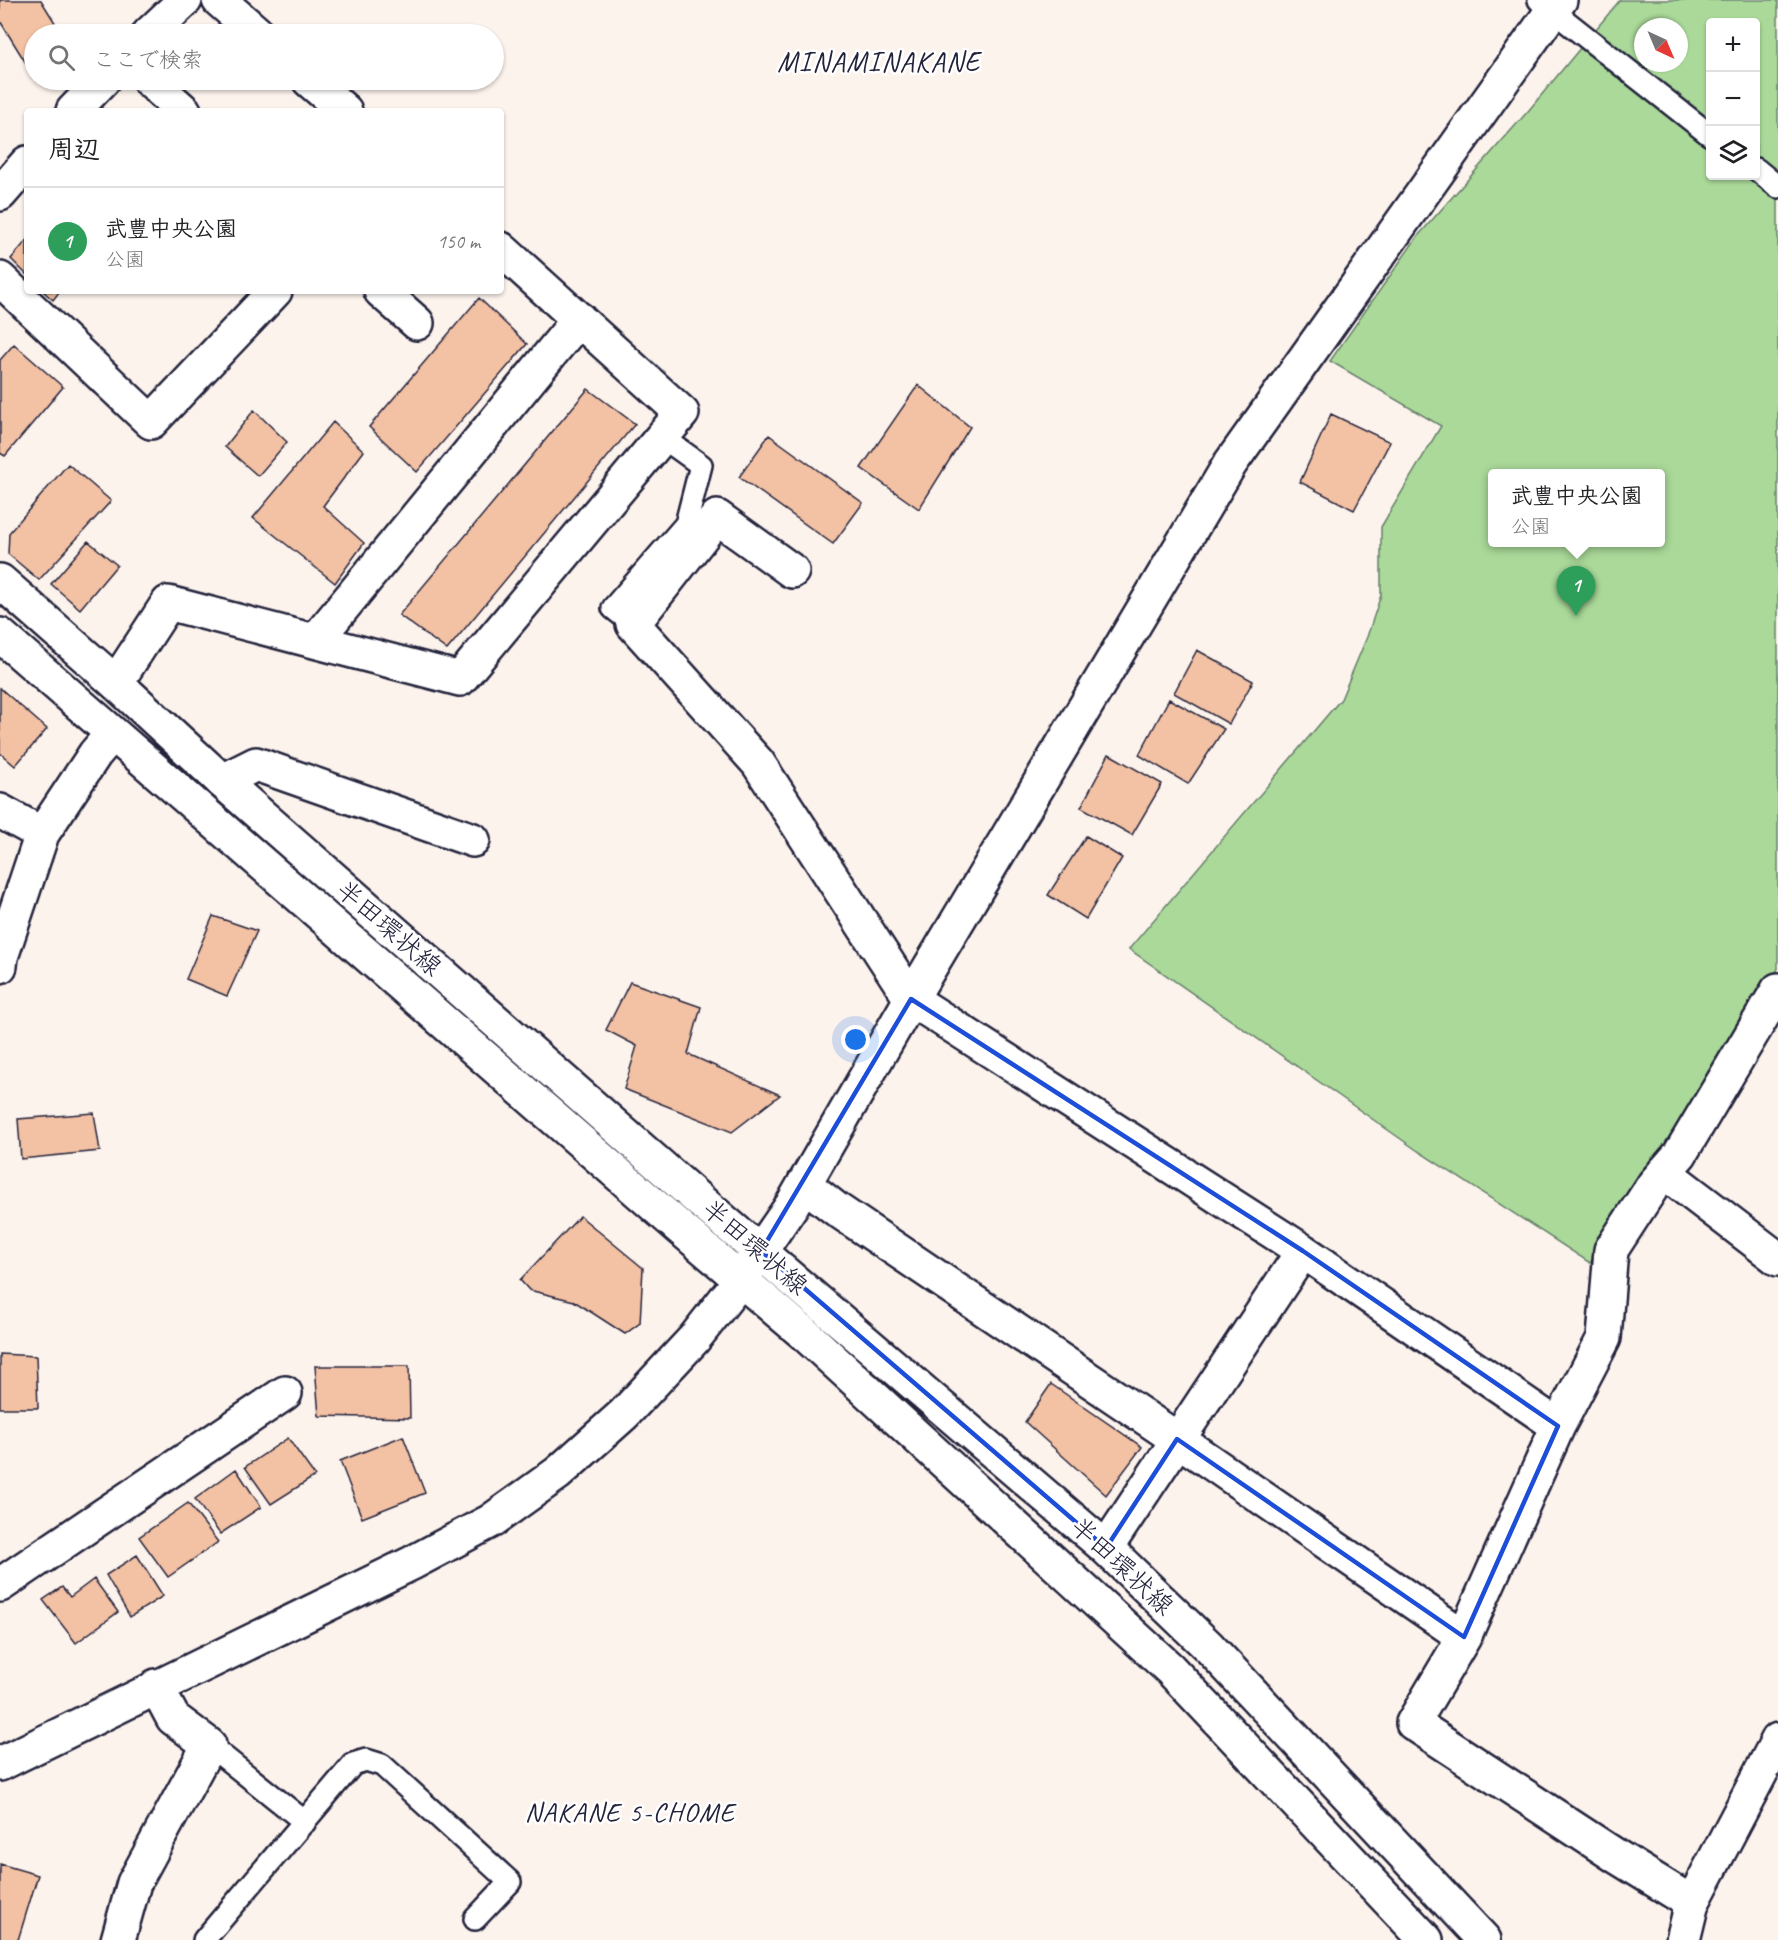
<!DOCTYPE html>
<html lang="ja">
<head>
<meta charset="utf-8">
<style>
  :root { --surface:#fff; --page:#f2f2f2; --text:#202124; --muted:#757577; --line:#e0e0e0; --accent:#0f766e }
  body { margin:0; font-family:Caveat,"Klee One",sans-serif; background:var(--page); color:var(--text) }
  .controls { position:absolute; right:18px; top:18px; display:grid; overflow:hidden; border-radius:6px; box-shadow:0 2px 4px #0004 }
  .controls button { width:54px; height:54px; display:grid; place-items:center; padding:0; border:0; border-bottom:2px solid var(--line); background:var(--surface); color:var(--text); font:30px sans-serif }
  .compass { position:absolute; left:1634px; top:18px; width:54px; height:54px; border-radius:50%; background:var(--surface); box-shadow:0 2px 4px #0004; rotate:136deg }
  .you { position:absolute; left:856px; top:1040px; width:21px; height:21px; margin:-15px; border:4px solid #fff; border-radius:50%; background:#1a73e8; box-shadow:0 0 0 9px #1a73e833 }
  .badge { display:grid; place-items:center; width:39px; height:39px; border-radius:50%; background:var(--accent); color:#fff; font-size:20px; font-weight:700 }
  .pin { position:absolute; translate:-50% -50px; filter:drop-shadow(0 2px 3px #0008) }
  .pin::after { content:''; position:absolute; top:32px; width:21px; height:18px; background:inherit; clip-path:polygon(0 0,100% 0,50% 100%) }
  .popup { position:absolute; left:1488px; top:469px; width:177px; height:78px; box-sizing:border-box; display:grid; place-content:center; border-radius:6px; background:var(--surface); filter:drop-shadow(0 2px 4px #0005); font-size:20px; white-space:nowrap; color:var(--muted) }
  .popup b { font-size:22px; color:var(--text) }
  .popup::after { content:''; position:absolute; left:50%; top:100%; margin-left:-12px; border:12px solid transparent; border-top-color:var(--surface) }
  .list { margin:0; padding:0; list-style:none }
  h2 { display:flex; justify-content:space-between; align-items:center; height:78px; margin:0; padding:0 24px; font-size:26px }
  h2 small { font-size:20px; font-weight:400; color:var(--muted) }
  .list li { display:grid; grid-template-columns:39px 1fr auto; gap:18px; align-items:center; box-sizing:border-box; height:108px; padding:0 24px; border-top:2px solid var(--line) }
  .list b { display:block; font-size:22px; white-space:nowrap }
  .list p { margin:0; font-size:20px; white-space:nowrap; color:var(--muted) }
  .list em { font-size:20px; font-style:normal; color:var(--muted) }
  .icon { flex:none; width:33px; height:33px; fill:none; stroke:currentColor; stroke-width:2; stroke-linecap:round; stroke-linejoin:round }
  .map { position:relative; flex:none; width:1778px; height:1940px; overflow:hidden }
  .search { position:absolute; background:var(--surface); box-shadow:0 2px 4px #0004; left:24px; top:24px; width:480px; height:66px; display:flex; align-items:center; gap:15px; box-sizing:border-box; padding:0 21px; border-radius:33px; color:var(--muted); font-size:22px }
  .panel { position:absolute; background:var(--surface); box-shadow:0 2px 4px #0004; left:24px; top:108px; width:480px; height:186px; border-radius:6px }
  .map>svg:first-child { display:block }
</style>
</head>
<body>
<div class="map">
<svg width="1778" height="1940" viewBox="0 0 1778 1940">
  <rect width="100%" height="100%" fill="#fdf3ed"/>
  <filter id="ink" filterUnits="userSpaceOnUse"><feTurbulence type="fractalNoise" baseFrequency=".0167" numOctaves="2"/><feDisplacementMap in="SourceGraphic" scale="12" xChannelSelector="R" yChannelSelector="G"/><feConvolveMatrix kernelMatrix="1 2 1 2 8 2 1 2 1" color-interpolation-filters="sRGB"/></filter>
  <g filter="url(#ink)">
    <!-- green -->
    <path fill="#aad999" stroke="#667e6a" stroke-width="1.5" fill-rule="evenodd" d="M1620,0H1778V969L1759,998L1675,1136L1590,1263L1418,1151L1129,949L1341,699L1367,637L1381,595V527L1441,426L1330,361L1418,236L1529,110ZM1710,22H1756V176H1710ZM1643,27H1679V63H1643ZM1492,474H1660V542H1492Z"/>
    <!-- building -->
    <path fill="#f3c1a3" stroke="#22223b" stroke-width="1.5" d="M0,0H41L62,34H34V63L29,68L0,21Z
      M27,240V275L11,259Z
      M43,291H60L53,300Z
      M479,298L527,344L417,472L369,427Z
      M14,344L63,387L5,456L0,453V360Z
      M918,385L970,427L919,509L861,468Z
      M588,389L635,424L447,650L399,615Z
      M254,410L287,442L258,476L225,447Z
      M1331,414L1390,442L1354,510L1300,482Z
      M333,422L364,451L323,506L364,543L335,583L253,518Z
      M769,435L863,503L833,544L739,477Z
      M68,464L111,501L39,580L8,554L9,533Z
      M88,541L117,565L80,609L51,584Z
      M1197,650L1253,681L1229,724L1174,693Z
      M0,688L47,729L15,766L0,753Z
      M1169,699L1224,729L1188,784L1139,755Z
      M1109,754L1162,784L1132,835L1081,807Z
      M1086,836L1122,858L1086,919L1048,895Z
      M213,916L257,931L227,996L186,979Z
      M630,982L701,1007L688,1054L780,1095L732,1132L624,1089L637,1046L606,1030Z
      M94,1113L100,1151L21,1159L18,1119Z
      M580,1216L643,1268L640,1323L625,1334L574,1301L529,1290L520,1280Z
      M0,1354L36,1356L38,1408H0Z
      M315,1366H409L410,1418L319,1416Z
      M1051,1384L1142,1447L1106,1495L1025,1422Z
      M403,1436L425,1493L362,1518L340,1461Z
      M288,1438L315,1476L271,1504L245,1467Z
      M236,1469L261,1507L220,1534L195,1499Z
      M188,1503L218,1542L168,1577L139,1537Z
      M137,1555L163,1596L130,1617L106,1575Z
      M94,1579L118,1612L76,1643L43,1600L62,1587L70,1597Z
      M0,1864L38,1875L18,1940H0Z"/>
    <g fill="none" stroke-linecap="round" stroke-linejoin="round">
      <!-- lane casing -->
      <g stroke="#22223b" stroke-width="26">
        <path id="lane" d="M1539,0L1710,135
          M1756,169L1778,187
          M633,624L613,608L686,524L701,465L662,437
          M209,1745L305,1822
          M204,1940L353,1764L366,1760L382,1765L510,1882L475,1919"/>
      </g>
      <!-- street casing -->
      <g stroke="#22223b" stroke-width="38">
        <path id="street" d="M219,0L258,34
          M149,34L185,0
          M149,80L184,111
          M309,80L345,111
          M73,111L103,80
          M0,194L27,163
          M0,279L151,422L275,291
          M381,291L417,323
          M792,571L717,517L633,624L758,763L911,999L1303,1251L1558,1426L1464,1637L1413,1723L1616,1856L1692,1903
          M316,640L579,319
          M116,683L168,603L460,679L682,413L501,249
          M222,781L256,764L473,840
          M0,811L42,834
          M0,966L1,957L42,834L95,754L112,734
          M1664,1172L1778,1259
          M804,1184L836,1209L1177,1439L1464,1637
          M1558,1426L1604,1338L1611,1250L1654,1184L1680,1154L1778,990
          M1106,1548L1303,1251
          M0,1585L285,1393
          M118,1940L134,1883L209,1745L173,1718L156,1686
          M1683,1940L1692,1903L1778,1740"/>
      </g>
      <!-- secondary casing -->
      <g stroke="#22223b" stroke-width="38">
        <path id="secondary" d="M0,581L116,683L222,781L698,1199L1106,1548L1209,1647L1484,1940
          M0,635L679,1227L807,1336L1170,1669L1426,1940
          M0,1764L412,1563L491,1521L558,1473L624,1414L694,1339L742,1278L792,1205L911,999L1230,464L1560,0"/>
      </g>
      <!-- lane -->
      <use href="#lane" stroke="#fff" stroke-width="21"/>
      <!-- street -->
      <use href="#street" stroke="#fff" stroke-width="33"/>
      <!-- secondary -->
      <use href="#secondary" stroke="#fff" stroke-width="33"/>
    </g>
  </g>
  <!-- marked area -->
  <path fill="none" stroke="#1d4ed8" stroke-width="4.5" stroke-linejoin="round" d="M911,999L1303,1251L1558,1426L1464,1637L1177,1439L1106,1548L761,1251Z"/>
  <g text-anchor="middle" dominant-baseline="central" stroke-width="5" stroke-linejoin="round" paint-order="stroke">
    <!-- street labels -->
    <g font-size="26" fill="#22223b" stroke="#fff">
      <text transform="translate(389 928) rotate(41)">半田環状線</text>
      <text transform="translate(755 1247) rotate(41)">半田環状線</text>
      <text transform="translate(1122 1566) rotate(43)">半田環状線</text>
    </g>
    <!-- neighbourhood labels -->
    <g font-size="27" letter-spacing="1.5" fill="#22223b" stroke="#fff">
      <text x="630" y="1812">NAKANE 5-CHOME</text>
    </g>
    <!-- quarter labels -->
    <g font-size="28" letter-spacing="1.5" fill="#22223b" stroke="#fff">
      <text x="879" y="61">MINAMINAKANE</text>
    </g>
  </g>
</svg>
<div class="controls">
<button>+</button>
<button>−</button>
<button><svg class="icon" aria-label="layers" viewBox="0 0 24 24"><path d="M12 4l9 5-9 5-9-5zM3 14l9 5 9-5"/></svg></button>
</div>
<svg class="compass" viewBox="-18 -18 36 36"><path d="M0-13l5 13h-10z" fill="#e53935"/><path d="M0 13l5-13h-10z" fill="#757577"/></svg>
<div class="you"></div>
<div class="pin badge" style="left:1576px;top:616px;background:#2e9e5b">1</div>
<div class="popup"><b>武豊中央公園</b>公園</div>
<div class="search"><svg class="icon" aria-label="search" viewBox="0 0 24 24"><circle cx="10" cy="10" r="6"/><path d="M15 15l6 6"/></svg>ここで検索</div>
<section class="panel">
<h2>周辺<small></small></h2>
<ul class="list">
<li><span class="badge" style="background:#2e9e5b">1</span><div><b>武豊中央公園</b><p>公園</p></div><em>150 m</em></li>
</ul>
</section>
</div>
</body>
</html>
